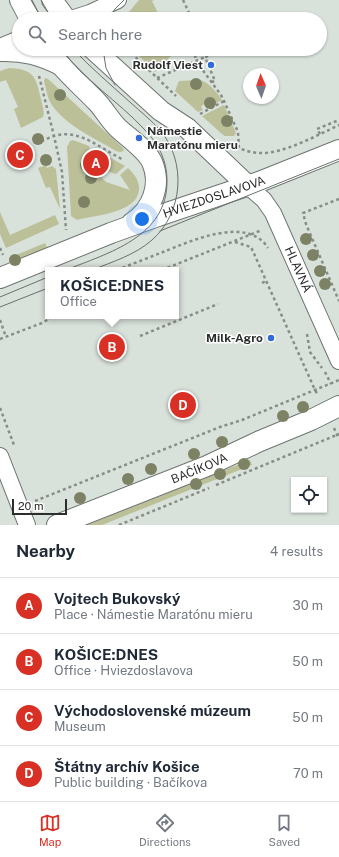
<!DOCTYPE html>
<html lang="en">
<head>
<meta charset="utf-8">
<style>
  :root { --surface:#fff; --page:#f2f2f3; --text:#1f2937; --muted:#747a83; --line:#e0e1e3; --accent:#d93025 }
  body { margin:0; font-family:"Public Sans",sans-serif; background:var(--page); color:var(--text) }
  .controls { position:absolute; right:12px; bottom:12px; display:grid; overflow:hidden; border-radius:0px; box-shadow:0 1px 3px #0004 }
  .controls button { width:36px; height:36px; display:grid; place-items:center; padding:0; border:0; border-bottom:1px solid var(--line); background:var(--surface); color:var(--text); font:20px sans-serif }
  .compass { position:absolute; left:243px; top:68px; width:36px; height:36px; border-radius:50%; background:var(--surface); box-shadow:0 1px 3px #0004; rotate:358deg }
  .scale { position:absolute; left:12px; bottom:10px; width:55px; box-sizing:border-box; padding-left:4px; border:2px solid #2b2e2c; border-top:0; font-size:11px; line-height:14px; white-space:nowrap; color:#2b2e2c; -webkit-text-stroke:3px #fff; paint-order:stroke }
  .you { position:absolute; left:142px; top:219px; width:14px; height:14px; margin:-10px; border:3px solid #fff; border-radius:50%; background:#1a73e8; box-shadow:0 0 0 6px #1a73e833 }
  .badge { display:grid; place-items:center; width:26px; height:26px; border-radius:50%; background:var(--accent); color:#fff; font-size:13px; font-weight:700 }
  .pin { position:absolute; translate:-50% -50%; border:2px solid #fff; box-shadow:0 1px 4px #0006 }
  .popup { position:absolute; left:45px; top:267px; width:134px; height:52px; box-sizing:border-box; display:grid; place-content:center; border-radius:0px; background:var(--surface); filter:drop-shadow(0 1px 3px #0005); font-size:13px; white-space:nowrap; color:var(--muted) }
  .popup b { font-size:15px; color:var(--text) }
  .popup::after { content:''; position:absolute; left:50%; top:100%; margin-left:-8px; border:8px solid transparent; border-top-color:var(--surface) }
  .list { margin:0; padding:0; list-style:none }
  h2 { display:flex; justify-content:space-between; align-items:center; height:52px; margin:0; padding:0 16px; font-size:17px }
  h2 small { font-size:13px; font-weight:400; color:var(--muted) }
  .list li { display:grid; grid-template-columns:26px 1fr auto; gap:12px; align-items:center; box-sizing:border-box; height:56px; padding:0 16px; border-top:1px solid var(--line) }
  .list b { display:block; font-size:15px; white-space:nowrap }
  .list p { margin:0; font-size:13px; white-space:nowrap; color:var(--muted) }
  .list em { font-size:13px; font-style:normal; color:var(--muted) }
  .icon { flex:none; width:22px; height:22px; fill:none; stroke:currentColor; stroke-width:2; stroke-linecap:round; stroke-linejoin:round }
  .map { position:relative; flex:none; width:339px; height:525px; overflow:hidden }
  .search { position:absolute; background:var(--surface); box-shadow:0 1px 3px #0004; left:12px; right:12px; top:12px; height:44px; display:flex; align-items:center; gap:10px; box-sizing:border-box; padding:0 14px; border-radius:22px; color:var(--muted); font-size:15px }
  .sheet { height:276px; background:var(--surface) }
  nav { display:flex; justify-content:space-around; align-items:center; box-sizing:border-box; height:56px; border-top:1px solid var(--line); background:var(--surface); font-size:11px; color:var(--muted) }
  nav a { display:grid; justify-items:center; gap:2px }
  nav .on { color:var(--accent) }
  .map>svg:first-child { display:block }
</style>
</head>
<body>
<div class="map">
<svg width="339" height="525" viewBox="0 0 339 525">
  <rect width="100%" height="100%" fill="#d9e1db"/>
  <!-- green -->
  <path fill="#bcc099" d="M139,0H154L152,1L161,19H123Z
    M132,49H177V50L155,72Z
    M9,68C34,69 36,77 41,99C42,105 45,111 43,117L21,128L14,109L18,107L6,80L0,82V71Z
    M45,78L48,79L123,148L124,151L120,152L116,151C94,138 64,125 50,102C47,96 46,88 44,81Z
    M200,80C208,82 217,92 222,100L207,108L204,104L201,107L203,110L198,112L175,91L179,81Z
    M224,105L236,133L234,136H225L222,134L202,116Z
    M73,140L89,146L93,168L106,182L130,190L120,175L128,168C134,174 140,181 139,190C137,213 95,215 77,220L71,216L67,147L70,141Z
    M95,149L125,166L116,174L103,170Z
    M46,165L47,168L52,166L56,169L60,209L50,187L46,188L38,168Z
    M0,212L10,235L55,215L59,224L6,248L0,234Z
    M45,243L49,252L13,266L9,258Z
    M250,460L252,465L102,525H83Z"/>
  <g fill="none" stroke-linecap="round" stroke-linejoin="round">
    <!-- minor casing -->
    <g stroke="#6d7570" stroke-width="18">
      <g id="minor">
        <path d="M71,19L90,13L118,0"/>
        <path d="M0,47L19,39"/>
        <path d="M0,53C23,52 41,57 62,68"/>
        <path id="s1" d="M248,186L264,200L273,213L339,361"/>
        <path d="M0,456L27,525"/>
      </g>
    </g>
    <!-- tertiary casing -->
    <g stroke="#6d7570" stroke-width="22">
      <g id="tertiary">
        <path d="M20,0L30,19"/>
        <path d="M52,0L66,19"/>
        <path d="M48,49C62,70 81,85 98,103C105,111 110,120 117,127C127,137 146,149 152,162C162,185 152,210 132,223"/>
        <path d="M93,49L161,111L187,128L248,186"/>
        <path id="s2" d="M0,278L111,233L158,216L259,182L339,150"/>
        <path id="s3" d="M57,525L207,466L260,441L311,420L339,406"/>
      </g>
    </g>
    <!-- path -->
    <path stroke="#878d88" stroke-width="2.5" stroke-dasharray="3 3" stroke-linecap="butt" d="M183,0L192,19
      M127,49L176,96
      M194,49L196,61L221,95L224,101L238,132L239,148
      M208,56L205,57L215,81L211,82
      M39,76L54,136L62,172L66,230
      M157,78L205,57L201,49
      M200,114L224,101
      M320,134L317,129L339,120
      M36,144C42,141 48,138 54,136C80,128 102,150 124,160
      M236,147C244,150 252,153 260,153C283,154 318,135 339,125
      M339,199L303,213L306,224L339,301
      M235,242L251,247L315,390L318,395
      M0,248L3,255
      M117,270C132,264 148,258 163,252C191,241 247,215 268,248
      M162,270L262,230
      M262,283L266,281
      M0,320L6,337
      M307,334L310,352L322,368
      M140,336L218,304
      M0,339L42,323L54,316
      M325,372L331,384
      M0,408L14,445
      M334,428L339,439
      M216,485L339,434
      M35,501L220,427L242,420L339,380
      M119,525L209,488"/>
    <!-- minor -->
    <use href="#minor" stroke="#fff" stroke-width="16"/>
    <!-- tertiary -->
    <use href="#tertiary" stroke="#fff" stroke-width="20"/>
    <!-- tram -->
    <path stroke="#6b706c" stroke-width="1" d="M31,0L42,19
      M41,0L52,19
      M109,19L115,9L124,0
      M61,49C84,80 118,101 144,129C158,143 167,160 167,180C168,237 108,253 66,270
      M73,49C91,68 111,85 131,103C141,112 151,120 160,130C187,162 183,213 152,240C135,255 112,262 92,270
      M103,49L106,68L115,85
      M160,231L339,159
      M0,297L48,277
      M0,307L48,288"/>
  </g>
  <!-- trees -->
  <g fill="#7d8265">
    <circle cx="196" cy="84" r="6"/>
    <circle cx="60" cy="95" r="6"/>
    <circle cx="210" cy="103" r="6"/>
    <circle cx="227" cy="121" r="6"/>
    <circle cx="38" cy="139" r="6"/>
    <circle cx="46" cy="160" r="6"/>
    <circle cx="86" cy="165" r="6"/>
    <circle cx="91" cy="178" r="6"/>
    <circle cx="84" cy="202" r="6"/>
    <circle cx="306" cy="239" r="6"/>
    <circle cx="313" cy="255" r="6"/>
    <circle cx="15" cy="260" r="6"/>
    <circle cx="320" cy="271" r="6"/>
    <circle cx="325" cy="284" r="6"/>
    <circle cx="303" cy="407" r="6"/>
    <circle cx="283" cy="416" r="6"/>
    <circle cx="222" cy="442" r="6"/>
    <circle cx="194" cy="454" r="6"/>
    <circle cx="244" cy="464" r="6"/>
    <circle cx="151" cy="469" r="6"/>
    <circle cx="220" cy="474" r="6"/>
    <circle cx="128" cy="479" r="6"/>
    <circle cx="196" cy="484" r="6"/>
    <circle cx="80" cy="498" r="6"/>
  </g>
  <!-- markers -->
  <g fill="#316bda" stroke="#fff" stroke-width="1.5">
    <circle cx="211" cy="65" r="4"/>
    <circle cx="139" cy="138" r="4"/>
    <circle cx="271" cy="338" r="4"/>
  </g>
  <g text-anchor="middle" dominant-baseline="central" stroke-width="3" stroke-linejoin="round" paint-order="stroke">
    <!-- poi labels -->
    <g font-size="12" font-weight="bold" fill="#2b2e2c" stroke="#fff" text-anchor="end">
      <text x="203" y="65">Rudolf Viest</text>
      <text x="147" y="131" text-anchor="start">Námestie<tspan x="147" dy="14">Maratónu mieru</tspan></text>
      <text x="263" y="338">Milk-Agro</text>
    </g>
    <!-- street labels -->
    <g font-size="12" fill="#2b2e2c" stroke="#fff">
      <text stroke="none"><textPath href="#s2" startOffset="229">HVIEZDOSLAVOVA</textPath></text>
      <text stroke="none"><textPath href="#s1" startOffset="99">HLAVNÁ</textPath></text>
      <text stroke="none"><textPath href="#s3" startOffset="153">BAČÍKOVA</textPath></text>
    </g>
  </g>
</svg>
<div class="controls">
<button><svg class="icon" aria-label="locate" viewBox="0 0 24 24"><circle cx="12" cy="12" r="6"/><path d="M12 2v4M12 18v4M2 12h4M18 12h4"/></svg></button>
</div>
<svg class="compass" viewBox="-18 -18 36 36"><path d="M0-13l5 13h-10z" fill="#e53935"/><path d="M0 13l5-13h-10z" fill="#747a83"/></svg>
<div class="scale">20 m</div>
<div class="you"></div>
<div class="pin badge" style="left:96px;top:163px">A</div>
<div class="pin badge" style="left:112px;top:347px">B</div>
<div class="popup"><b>KOŠICE:DNES</b>Office</div>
<div class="pin badge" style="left:20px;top:155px">C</div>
<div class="pin badge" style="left:183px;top:405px">D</div>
<div class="search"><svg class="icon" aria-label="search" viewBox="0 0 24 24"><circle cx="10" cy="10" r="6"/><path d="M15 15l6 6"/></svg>Search here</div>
</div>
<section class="sheet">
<h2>Nearby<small>4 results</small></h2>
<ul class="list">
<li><span class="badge">A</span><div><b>Vojtech Bukovský</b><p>Place · Námestie Maratónu mieru</p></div><em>30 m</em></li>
<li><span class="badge">B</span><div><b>KOŠICE:DNES</b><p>Office · Hviezdoslavova</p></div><em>50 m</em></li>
<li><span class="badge">C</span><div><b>Východoslovenské múzeum</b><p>Museum</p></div><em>50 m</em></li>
<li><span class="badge">D</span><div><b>Štátny archív Košice</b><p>Public building · Bačíkova</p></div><em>70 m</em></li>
</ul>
</section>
<nav>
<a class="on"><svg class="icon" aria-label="map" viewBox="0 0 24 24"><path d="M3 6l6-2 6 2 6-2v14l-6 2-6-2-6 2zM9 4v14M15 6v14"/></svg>Map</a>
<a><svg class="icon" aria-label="directions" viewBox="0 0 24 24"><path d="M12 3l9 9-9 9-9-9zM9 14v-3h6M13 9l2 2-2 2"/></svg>Directions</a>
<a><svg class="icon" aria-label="saved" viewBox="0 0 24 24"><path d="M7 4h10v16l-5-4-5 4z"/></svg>Saved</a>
</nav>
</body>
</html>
